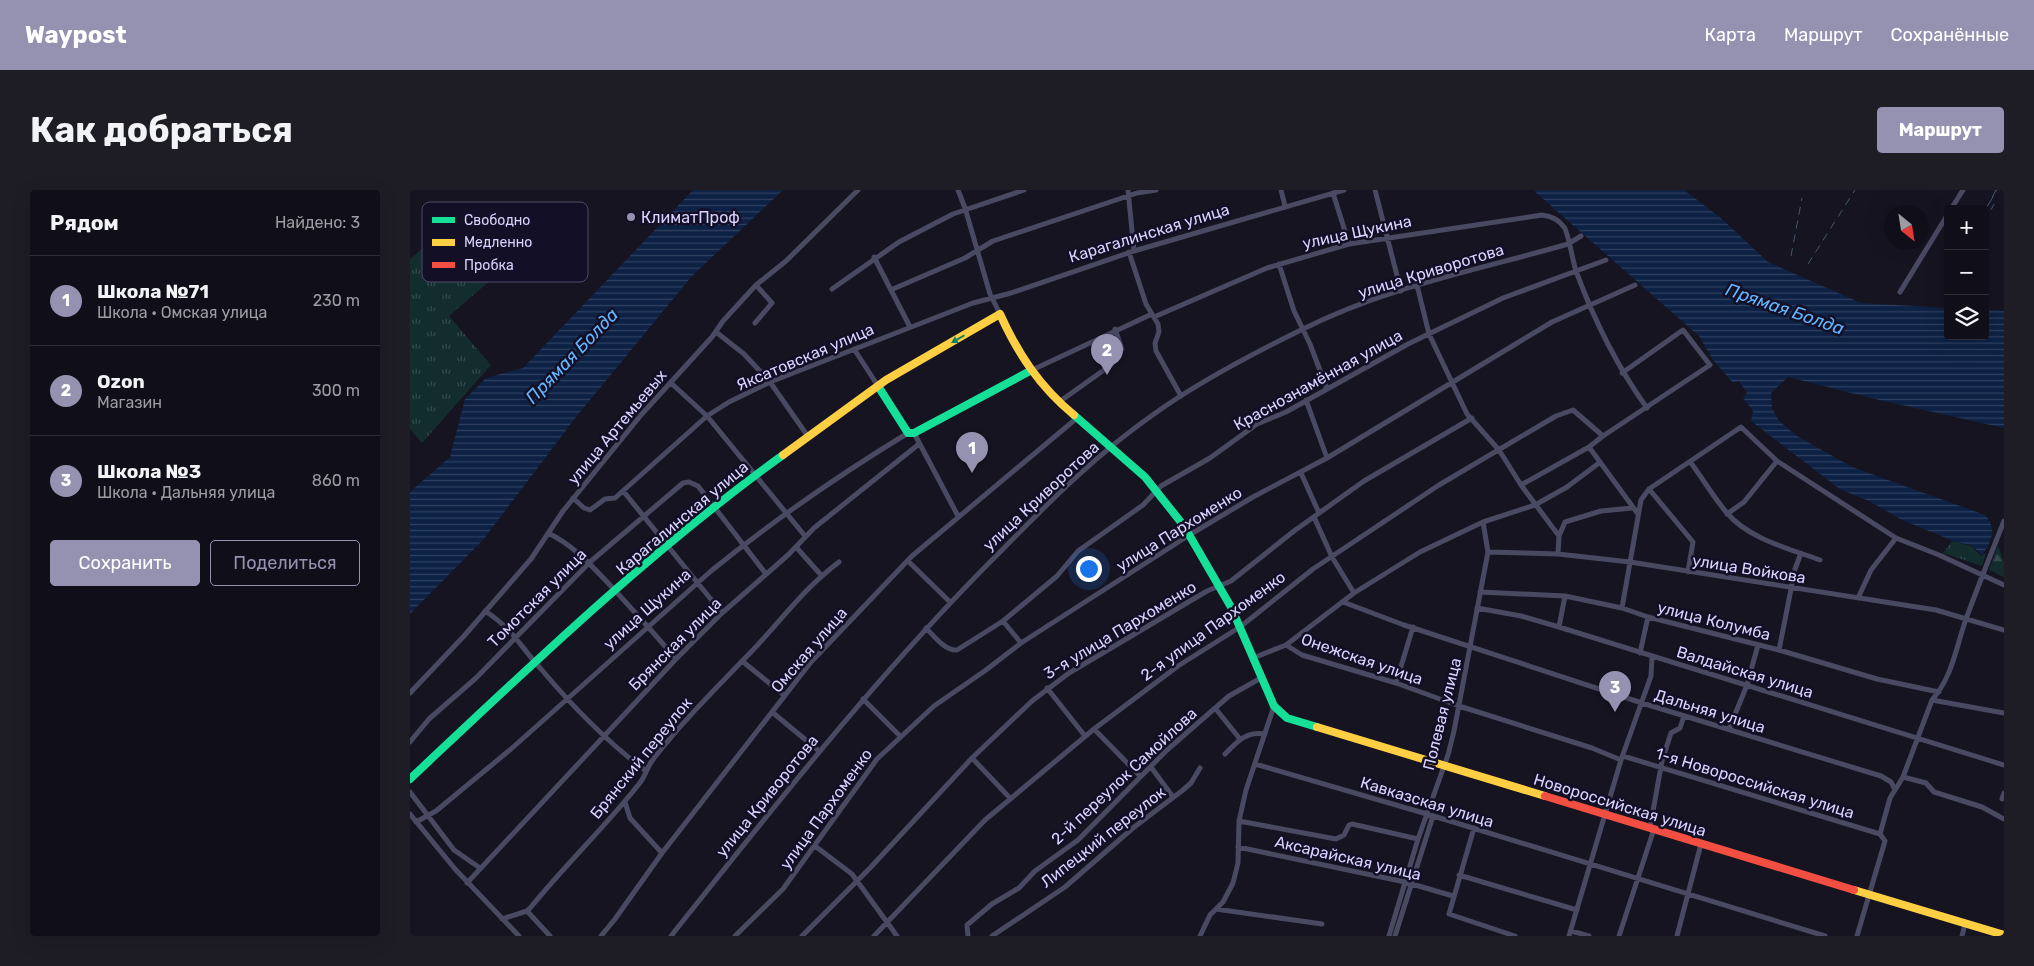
<!DOCTYPE html>
<html lang="ru">
<head>
<meta charset="utf-8">
<style>
  :root { --surface:#100f19; --page:#1e1d26; --text:#f1f3f6; --muted:#9c9ca2; --line:#302f38; --accent:#9591b1 }
  body { margin:0; font-family:Rubik,sans-serif; background:var(--page); color:var(--text) }
  .controls { position:absolute; right:15px; top:15px; display:grid; overflow:hidden; border-radius:5px; box-shadow:0 5px 20px #0002 }
  .controls button { width:45px; height:45px; display:grid; place-items:center; padding:0; border:0; border-bottom:1px solid var(--line); background:var(--surface); color:var(--text); font:25px sans-serif }
  .compass { position:absolute; left:1474px; top:15px; width:45px; height:45px; border-radius:50%; background:var(--surface); box-shadow:0 5px 20px #0002; rotate:150deg }
  .you { position:absolute; left:678px; top:378px; width:18px; height:18px; margin:-12px; border:4px solid #fff; border-radius:50%; background:#1a73e8; box-shadow:0 0 0 8px #1a73e833 }
  .badge { display:grid; place-items:center; width:32px; height:32px; border-radius:50%; background:var(--accent); color:#fff; font-size:16px; font-weight:700 }
  .pin { position:absolute; translate:-50% -41px; filter:drop-shadow(0 1px 2px #0008) }
  .pin::after { content:''; position:absolute; top:26px; width:18px; height:15px; background:inherit; clip-path:polygon(0 0,100% 0,50% 100%) }
  .list { margin:0; padding:0; list-style:none }
  h2 { display:flex; justify-content:space-between; align-items:center; height:65px; margin:0; padding:0 20px; font-size:21px }
  h2 small { font-size:16px; font-weight:400; color:var(--muted) }
  .list li { display:grid; grid-template-columns:32px 1fr auto; gap:15px; align-items:center; box-sizing:border-box; height:90px; padding:0 20px; border-top:1px solid var(--line) }
  .list b { display:block; font-size:19px; white-space:nowrap }
  .list p { margin:0; font-size:16px; white-space:nowrap; color:var(--muted) }
  .list em { font-size:16px; font-style:normal; color:var(--muted) }
  .actions { display:flex; gap:10px; padding:15px 20px }
  .actions a { flex:1; padding:11px 0; border:1px solid var(--accent); border-radius:5px; text-align:center; font-size:18px; color:var(--accent) }
  .actions .main { background:var(--accent); color:#fff }
  .icon { flex:none; width:28px; height:28px; fill:none; stroke:currentColor; stroke-width:2; stroke-linecap:round; stroke-linejoin:round }
  .map { position:relative; flex:none; width:1594px; height:746px; overflow:hidden; border-radius:5px }
  header { display:flex; align-items:center; gap:30px; box-sizing:border-box; height:70px; padding:0 25px; background:var(--accent); color:#fff }
  header strong { font-size:24px }
  nav { display:flex; gap:28px; margin-inline-start:auto; font-size:18px }
  .intro { display:flex; align-items:center; justify-content:space-between; box-sizing:border-box; height:120px; padding:0 30px }
  h1 { margin:0; font-size:35px }
  .button { padding:12px 22px; border-radius:5px; background:var(--accent); color:#fff; font-size:18px; font-weight:700 }
  main { display:flex; gap:30px; padding:0 30px }
  aside { flex:1; background:var(--surface); border-radius:5px; box-shadow:0 5px 20px #0002 }
  .map>svg:first-child { display:block }
</style>
</head>
<body>
<header>
<strong>Waypost</strong>
<nav><a>Карта</a><a>Маршрут</a><a>Сохранённые</a></nav>
</header>
<div class="intro"><h1>Как добраться</h1><a class="button">Маршрут</a></div>
<main>
<aside>
<h2>Рядом<small>Найдено: 3</small></h2>
<ul class="list">
<li><span class="badge">1</span><div><b>Школа №71</b><p>Школа · Омская улица</p></div><em>230 m</em></li>
<li><span class="badge">2</span><div><b>Ozon</b><p>Магазин</p></div><em>300 m</em></li>
<li><span class="badge">3</span><div><b>Школа №3</b><p>Школа · Дальняя улица</p></div><em>860 m</em></li>
</ul>
<div class="actions"><a class="main">Сохранить</a><a>Поделиться</a></div>
</aside>
<div class="map">
<svg width="1594" height="746" viewBox="0 0 1594 746">
  <defs>
    <pattern id="grass-tufts" width="24" height="20" patternUnits="userSpaceOnUse" patternTransform="scale(1.25)"><rect width="24" height="20" fill="#132c2d"/><path d="M3 7l-1-3M5 7V3M7 7l1-3M15 17l-1-3M17 17v-4M19 17l1-3" fill="none" stroke="#354a4c"/></pattern>
    <pattern id="forest-firs" width="22" height="20" patternUnits="userSpaceOnUse" patternTransform="scale(1.25)"><rect width="22" height="20" fill="#132c2d"/><path d="M5 1l3.5 6h-7zM16 11l3.5 6h-7z" fill="#354a4c"/></pattern>
    <pattern id="water-rules" width="6" height="5" patternUnits="userSpaceOnUse" patternTransform="scale(1.25)"><rect width="6" height="5" fill="#0d2144"/><path d="M0 2.5h6" fill="none" stroke="#304060"/></pattern>
  </defs>
  <rect width="100%" height="100%" fill="#161421"/>
  <!-- grass -->
  <path fill="url(#grass-tufts)" d="M51,26L89,83L39,126L81,175L12,253L0,239V69Z
    M1542,351L1561,356L1571,366L1576,363L1572,376L1533,363Z"/>
  <!-- forest -->
  <path fill="url(#forest-firs)" d="M1588,355L1594,373V387L1579,380Z"/>
  <!-- water -->
  <path fill="url(#water-rules)" d="M283,0H373L282,86L166,227L73,350L0,424V302L40,267L55,209L76,188L113,178Z
    M1123,0H1274L1312,29L1358,72L1451,113L1538,118V146H1575V120L1594,121V238L1465,209L1378,187L1361,203L1362,218L1369,231L1387,246L1442,277L1575,325C1587,338 1582,351 1572,365L1561,355L1546,352L1492,330L1459,311L1431,300L1341,231L1343,221L1333,208L1337,203L1329,191L1323,193L1303,170L1289,146Z"/>
  <g fill="none" stroke-linecap="round" stroke-linejoin="round">
    <!-- street -->
    <path stroke="#4a4962" stroke-width="5" d="M548,0L555,18L580,104L590,124
      M718,0L724,61
      M871,0L875,16
      M965,0L991,101
      M923,3L939,54
      M1541,19L1553,0
      M719,62L736,114L748,134L749,142L745,153L746,161L771,206
      M464,67L500,137
      M869,74L884,121L900,154L917,199
      M1007,95L1019,144L1057,224L1089,260L1111,295L1149,346L1148,364
      M422,99L489,52L543,24L614,0
      M483,99L555,68L583,51L727,3L746,0
      M1490,102L1538,24
      M744,127L857,78L939,54L1132,25C1141,26 1149,30 1154,37C1158,41 1163,73 1166,81C1184,130 1206,175 1237,218
      M345,133L362,113L346,95
      M306,142L334,164L360,192L397,245
      M444,159L468,196
      M620,181L742,124
      M261,193L297,226L395,346
      M896,210L917,268
      M649,212L701,175L712,159L705,139
      M504,243L548,326
      M1179,257L1228,324
      M1281,273C1293,289 1304,308 1317,323C1339,349 1380,359 1410,370
      M891,283L909,323
      M1111,295L1179,257L1193,246L1300,175L1273,140L1212,183
      M1239,299L1283,352L1278,382
      M214,302L312,423
      M163,308L174,318L180,320L195,309L205,308L297,226L319,212L360,192L563,113L601,103L724,61L934,0
      M1317,324L1334,312L1367,271
      M904,327L922,367L944,403
      M138,343C163,355 180,374 199,394C222,419 244,443 266,469
      M1149,346L1155,332L1191,321L1222,318
      M386,357L411,385
      M1078,362L1148,364L1220,372L1526,420L1594,440
      M498,371L540,412
      M1070,402L1155,406L1212,418L1238,427L1369,460L1467,489L1529,502
      M1448,408L1461,380L1486,348
      M933,412L994,435L1232,513L1471,586L1481,592L1485,600
      M1067,418L1111,426L1149,437L1594,575
      M1212,418L1231,310L1239,299L1331,237L1367,271L1486,348L1529,365L1594,395
      M75,421C103,439 110,456 131,479C163,517 197,552 236,581
      M593,431L611,453
      M1149,437L1155,406
      M516,438C524,446 535,461 547,460L593,431L647,386L668,361L733,315L751,296L800,268L847,234L876,222L998,154L1093,108L1196,70
      M876,455L892,465L986,493L1049,516L1182,558L1211,570
      M1369,460L1385,379L1391,363
      M1230,463L1238,427
      M843,468L876,455L944,403L1010,362L1073,332L1125,315L1157,297L1189,273
      M332,471L374,505
      M986,493L1003,437
      M637,498L675,546
      M0,503L54,446L121,369L153,321L231,225L302,147L313,131L346,95L376,71L448,0
      M453,509L490,546
      M1522,510L1594,523
      M805,518L830,549
      M362,522L409,561
      M684,539L730,586
      M1319,539L1337,495L1348,455
      M0,552L19,529L66,488L180,372L273,293L279,292L288,296L356,384
      M815,564C828,551 836,541 855,544
      M1213,566L1470,644
      M562,568L600,608
      M845,574L1017,624L1415,746
      M741,577L763,607
      M1493,587L1516,593L1524,602L1572,617L1594,629
      M0,602L44,660L70,678
      M1592,609L1594,603
      M215,612L220,628L252,663
      M0,624L45,679L109,746
      M829,631L926,649L934,645L939,635L942,634L1008,649
      M6,632L26,621L101,559L301,381C364,330 429,285 498,243
      M1064,638L1039,724L1105,746
      M1240,638L1252,571L1261,543L1270,538L1274,526
      M405,656L442,684L487,746
      M828,657L995,692L1043,706
      M1049,685L1167,720
      M57,693L266,469L312,423L378,365L404,338L509,254
      M806,719L912,734
      M117,721L140,746
      M92,729L117,721L121,717C156,674 195,637 229,594C236,586 237,576 244,568C274,530 308,496 341,462C372,430 393,399 429,372
      M1161,741L1179,746
      M191,746L205,729L252,663L401,472L502,366L667,228
      M261,746C367,613 471,480 592,360C640,311 688,263 744,224C787,193 844,163 891,140C975,97 1068,80 1158,54L1171,46
      M325,746L373,699L467,569L524,516L576,480L611,453L781,344L843,307L917,268L1142,132L1225,95
      M392,746L460,678L562,568L622,511L659,483L797,401L821,391L884,341L954,291L1062,228
      M464,746L575,630L684,539L768,476L830,437L903,379L1029,295L1146,226L1163,220L1193,246
      M558,746L557,735L582,714L609,698L625,681L668,650L757,560L819,506L851,488
      M582,746L655,697L723,638L773,600L781,593L790,578
      M790,746L800,725L813,712L823,693L828,673L829,631L836,600L864,516
      M979,746L1008,649L1038,565L1044,541L1078,362L1073,332
      M985,746L1023,626
      M1159,746L1211,570L1241,486L1242,467
      M1209,746L1244,639
      M1267,746L1291,654
      M1447,746L1475,651L1470,644L1480,608L1493,587L1522,510C1543,486 1546,457 1556,429C1568,396 1581,364 1594,331
      M1552,746L1555,734"/>
    <!-- fast -->
    <path stroke="#16e098" stroke-width="8" d="M468,196L498,243H504L620,181
      M664,225L735,287L774,336L821,417L864,516L877,528L907,537
      M0,589C119,477 241,360 373,265"/>
    <!-- slow -->
    <path stroke="#ffcf43" stroke-width="8" d="M373,265L476,190L590,124C608,164 630,197 664,225
      M907,537L1135,606
      M1444,700L1594,745"/>
    <!-- jam -->
    <path stroke="#f24e42" stroke-width="8" d="M1135,606L1444,700"/>
    <!-- rail -->
    <path stroke="#43596b" stroke-width="1" stroke-dasharray="8 6" stroke-linecap="butt" d="M1586,0L1576,19L1587,0
      M1575,32L1584,14
      M1381,66L1392,8
      M1398,74L1445,0"/>
  </g>
  <!-- one-way arrows -->
  <defs><path id="oneway-solid" d="M-6-.8H1V-3.2L6.5 0L1 3.2V.8H-6Z" transform="scale(1.25)"/></defs>
  <use fill="#158265" href="#oneway-solid" transform="translate(548 149) rotate(150)"/>
  <!-- markers -->
  <circle fill="#9591b1" stroke="#130f26" stroke-width="2" cx="221" cy="27" r="5"/>
  <g text-anchor="middle" dominant-baseline="central" stroke-width="5" stroke-linejoin="round" paint-order="stroke">
    <!-- poi labels -->
    <g font-size="16" fill="#d9d4ff" stroke="#130f26" text-anchor="start">
      <text x="231" y="27">КлиматПроф</text>
    </g>
    <!-- street labels -->
    <g font-size="16" fill="#d9d4ff" stroke="#130f26">
      <text transform="translate(947 42) rotate(-12)">улица Щукина</text>
      <text transform="translate(739 43) rotate(-17)">Карагалинская улица</text>
      <text transform="translate(1021 81) rotate(-17)">улица Криворотова</text>
      <text transform="translate(395 167) rotate(-23)">Яксатовская улица</text>
      <text transform="translate(908 190) rotate(-29)">Краснознамённая улица</text>
      <text transform="translate(207 237) rotate(-50)">улица Артемьевых</text>
      <text transform="translate(631 306) rotate(-43)">улица Криворотова</text>
      <text transform="translate(272 328) rotate(-40)">Карагалинская улица</text>
      <text transform="translate(769 339) rotate(-32)">улица Пархоменко</text>
      <text transform="translate(1339 379) rotate(9)">улица Войкова</text>
      <text transform="translate(127 408) rotate(-45)">Томотская улица</text>
      <text transform="translate(237 419) rotate(-42)">улица Щукина</text>
      <text transform="translate(1304 431) rotate(14)">улица Колумба</text>
      <text transform="translate(803 436) rotate(-36)">2-я улица Пархоменко</text>
      <text transform="translate(710 440) rotate(-31)">3-я улица Пархоменко</text>
      <text transform="translate(265 454) rotate(-45)">Брянская улица</text>
      <text transform="translate(399 460) rotate(-49)">Омская улица</text>
      <text transform="translate(952 469) rotate(19)">Онежская улица</text>
      <text transform="translate(1335 482) rotate(17)">Валдайская улица</text>
      <text transform="translate(1300 521) rotate(17)">Дальняя улица</text>
      <text transform="translate(1032 524) rotate(-76)">Полевая улица</text>
      <text transform="translate(231 568) rotate(-51)">Брянский переулок</text>
      <text transform="translate(714 586) rotate(-43)">2-й переулок Самойлова</text>
      <text transform="translate(1345 593) rotate(17)">1-я Новороссийская улица</text>
      <text transform="translate(357 606) rotate(-51)">улица Криворотова</text>
      <text transform="translate(1017 612) rotate(17)">Кавказская улица</text>
      <text transform="translate(1210 615) rotate(17)">Новороссийская улица</text>
      <text transform="translate(416 619) rotate(-54)">улица Пархоменко</text>
      <text transform="translate(693 647) rotate(-38)">Липецкий переулок</text>
      <text transform="translate(938 668) rotate(13)">Аксарайская улица</text>
    </g>
    <!-- water labels -->
    <g font-size="18" font-style="italic" fill="#62b6ff" stroke="#130f26">
      <text transform="translate(1375 119) rotate(19)">Прямая Болда</text>
      <text transform="translate(162 166) rotate(-46)">Прямая Болда</text>
    </g>
  </g>
  <!-- legend -->
  <rect x="12" y="12" width="166" height="80" rx="8" fill="#130f26" stroke="#4e4a67" stroke-width="1"/>
  <rect x="22" y="27" width="23" height="6" fill="#16e098"/>
  <rect x="22" y="49" width="23" height="7" fill="#ffcf43"/>
  <rect x="22" y="72" width="23" height="6" fill="#f24e42"/>
  <g font-size="14" fill="#d9d4ff">
    <text x="54" y="35">Свободно</text>
    <text x="54" y="57">Медленно</text>
    <text x="54" y="80">Пробка</text>
  </g>
</svg>
<div class="controls">
<button>+</button>
<button>−</button>
<button><svg class="icon" aria-label="layers" viewBox="0 0 24 24"><path d="M12 4l9 5-9 5-9-5zM3 14l9 5 9-5"/></svg></button>
</div>
<svg class="compass" viewBox="-18 -18 36 36"><path d="M0-13l5 13h-10z" fill="#e53935"/><path d="M0 13l5-13h-10z" fill="#9c9ca2"/></svg>
<div class="you"></div>
<div class="pin badge" style="left:562px;top:283px">1</div>
<div class="pin badge" style="left:697px;top:185px">2</div>
<div class="pin badge" style="left:1205px;top:522px">3</div>
</div>
</main>
</body>
</html>
